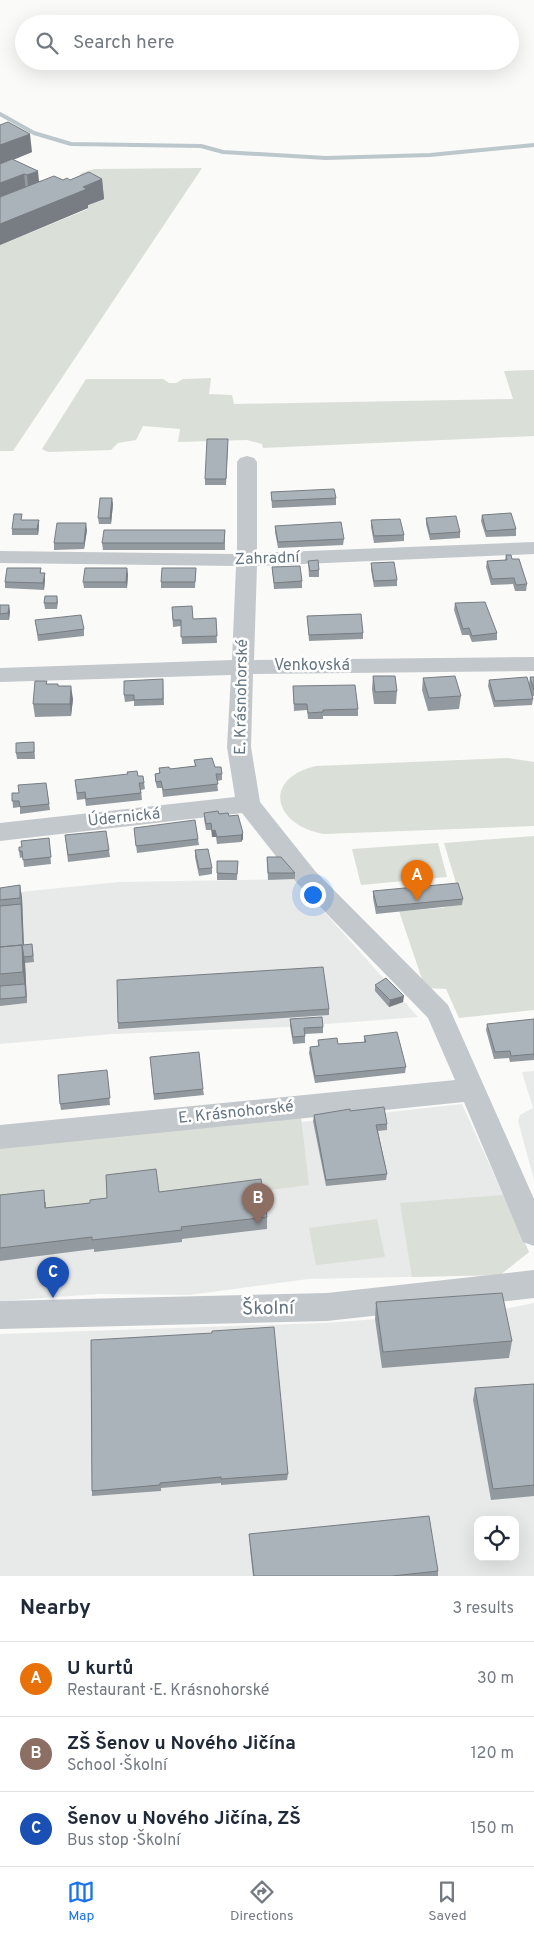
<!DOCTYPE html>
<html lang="en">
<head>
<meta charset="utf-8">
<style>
  :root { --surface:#fff; --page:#f6f6f7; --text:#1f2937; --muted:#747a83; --line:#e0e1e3; --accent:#1a73e8 }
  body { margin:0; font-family:Overpass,sans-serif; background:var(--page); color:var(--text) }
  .controls { position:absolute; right:15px; bottom:15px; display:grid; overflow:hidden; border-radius:10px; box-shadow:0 5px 20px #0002 }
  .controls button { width:45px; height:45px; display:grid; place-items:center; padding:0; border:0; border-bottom:1px solid var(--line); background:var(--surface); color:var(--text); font:25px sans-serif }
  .you { position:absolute; left:312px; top:894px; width:18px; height:18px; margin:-12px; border:4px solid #fff; border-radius:50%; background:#1a73e8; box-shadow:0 0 0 8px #1a73e833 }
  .badge { display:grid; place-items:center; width:32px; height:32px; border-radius:50%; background:var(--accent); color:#fff; font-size:16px; font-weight:700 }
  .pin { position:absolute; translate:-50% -41px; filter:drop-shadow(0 1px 2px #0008) }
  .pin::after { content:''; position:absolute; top:26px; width:18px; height:15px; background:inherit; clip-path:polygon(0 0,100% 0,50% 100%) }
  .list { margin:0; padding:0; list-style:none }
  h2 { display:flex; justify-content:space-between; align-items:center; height:65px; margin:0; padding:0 20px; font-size:21px }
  h2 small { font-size:16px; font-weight:400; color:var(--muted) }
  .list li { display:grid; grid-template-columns:32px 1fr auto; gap:15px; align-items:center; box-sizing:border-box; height:75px; padding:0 20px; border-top:1px solid var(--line) }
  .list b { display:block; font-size:19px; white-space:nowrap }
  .list p { margin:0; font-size:16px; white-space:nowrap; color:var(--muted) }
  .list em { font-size:16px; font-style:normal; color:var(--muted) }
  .icon { flex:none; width:28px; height:28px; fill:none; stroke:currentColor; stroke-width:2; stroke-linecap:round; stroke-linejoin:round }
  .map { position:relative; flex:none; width:534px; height:1576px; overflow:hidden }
  .search { position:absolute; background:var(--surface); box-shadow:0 5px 20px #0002; left:15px; right:15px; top:15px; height:55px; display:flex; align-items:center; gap:12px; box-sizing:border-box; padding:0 18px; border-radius:28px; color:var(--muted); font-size:19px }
  .sheet { height:290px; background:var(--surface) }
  nav { display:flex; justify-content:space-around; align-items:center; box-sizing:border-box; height:70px; border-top:1px solid var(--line); background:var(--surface); font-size:14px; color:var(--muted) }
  nav a { display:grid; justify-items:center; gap:2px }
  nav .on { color:var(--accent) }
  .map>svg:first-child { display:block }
</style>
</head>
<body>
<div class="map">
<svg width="534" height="1576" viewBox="0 0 534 1576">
  <rect width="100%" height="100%" fill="#fafaf8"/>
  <!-- built -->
  <path fill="#e8e9e9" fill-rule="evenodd" d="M295,879L418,1017L288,1027L112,1034L0,1044V894L119,882Z
    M534,1071V1180L518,1121L520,1115L533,1108L522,1072Z
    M462,1104L529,1252L500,1275L308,1279L189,1295L100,1294L0,1301V1148L301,1117V1122Z
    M534,1303V1576H0V1334L324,1323L500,1310ZM478,1520H515V1557H478Z"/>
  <!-- green -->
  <path fill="#dadfd7" d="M202,168L13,451H0V245L88,209L78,179L81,173L94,169Z
    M534,370V436L263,448L262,444L247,440L178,442L180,429L143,426L136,440L118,443L111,450L48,452L42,449L86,379H163L169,383H176L183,379L211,378L209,394L232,395L234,404L513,399L504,371Z
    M508,758L534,762V826L324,834C274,826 261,779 316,766Z
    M534,836V1010L459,1018L446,989L425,988L399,911L442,908L462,903L444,843Z
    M438,843L447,877L361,885L352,849Z
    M301,1117L309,1185L109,1210L0,1207V1148Z
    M503,1195L529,1252L500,1275L412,1277L400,1203Z
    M377,1219L385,1257L316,1265L309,1228Z"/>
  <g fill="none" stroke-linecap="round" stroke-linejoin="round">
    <!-- stream -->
    <path stroke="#bbc7cb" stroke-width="4" d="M0,114L34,133L71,144L201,146L223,152L326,158L430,155L534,145"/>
    <!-- minor -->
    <path fill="#c3c8cc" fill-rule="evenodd" d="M247,456L254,458L257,462V553L534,542V554L257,566L254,660L534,657V671L253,674L251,747L260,802L315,871L448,1005L534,1199V1246L523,1242L464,1102L0,1149V1125L455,1080L428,1018L297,883L242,813L0,841V823L235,797L227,747L231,675L0,682V668L232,660L236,566L0,563V551L237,554V462L240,458Z
      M534,1270V1298L327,1321L0,1329V1301L327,1293Z"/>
  </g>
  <!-- wall -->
  <path fill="#929a9f" d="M0,125L32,152L13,160L39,181L102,179L104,199L88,205V208L0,245Z
    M228,445L226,485H205V479Z
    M271,492L336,498V505L272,508Z
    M113,504L111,524H99L98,518Z
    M482,515L516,529V536L486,537L481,521Z
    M426,518L460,532V538L430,540L426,524Z
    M23,520H39V526L38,535H12V529Z
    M371,520L404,535V541L374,543L371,527Z
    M275,526L344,539L343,545L278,548L275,532Z
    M87,530L84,549L54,550V543Z
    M225,530V550H103L102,543Z
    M506,555L512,559L527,584L526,591H515L513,584L491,585L486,567L487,561L505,560Z
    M308,561L319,570V577H309Z
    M371,563L397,580V586L374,587L371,570Z
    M272,567L302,581V588L274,589Z
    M41,568V573H45V579L44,590L5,588V582Z
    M196,568L195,588H161V582Z
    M128,574L127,588H84L83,582Z
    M57,596L58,603L57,609H45L44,603Z
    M455,603L497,633V640L472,642L469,635H462L454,610Z
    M0,605L10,611L9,620H0Z
    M172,607L193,619L216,618L217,643L182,644L181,626L173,627Z
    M307,616L363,633V639L309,641Z
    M35,620L84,629V636L38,641Z
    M373,676L397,691L396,704H374L372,689Z
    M530,677H534V696H533V699L532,705L494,707L488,686L489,680L529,684Z
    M423,678L461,696L459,709L428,711L422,690Z
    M163,679L164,705L134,706V701L125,702L124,695Z
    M47,681V684H58V686L73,699L71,716L35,717L33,704Z
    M293,686L358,709V716H323V719H308L307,710L294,711Z
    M34,742L35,759H17L16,753Z
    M194,760L215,767L222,774V780L217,781L218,791L163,797L162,788H157L155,780V774L159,773V768L170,769L195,766Z
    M138,776L144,783L145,789L141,790L142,800L86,806L85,799L77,800L75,780Z
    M46,783L50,810L20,814V807L13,808L12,793H19Z
    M204,813L219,814L229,816L243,839L241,842L217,844L216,837H212L211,830H206L204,819Z
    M134,828L198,839L199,845L137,853Z
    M65,835L109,850L110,857L68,862Z
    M49,838L51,864L24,867L23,857L20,858L19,851L22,847Z
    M195,850L212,868V874L199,876L195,857Z
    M267,857L295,873V879L268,880Z
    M217,861H238L237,880H217Z
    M20,885L22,898L24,945L33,951L34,962L25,963L27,1003L0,1006V888Z
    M373,891L463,899L462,905L376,914L373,898Z
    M375,985L403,1002L389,1007L375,991Z
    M329,1009V1015L118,1029V1023Z
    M290,1019L323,1027V1033L305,1034V1043L293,1044L290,1026Z
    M534,1019V1060L510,1062L509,1058L494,1059L486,1030L487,1024Z
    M364,1036L406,1067L405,1073L315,1083L309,1053L310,1047L318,1046V1040L338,1044L364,1042Z
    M150,1057L203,1089L204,1095L154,1100Z
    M107,1070L110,1105L61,1110L60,1104Z
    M350,1111L387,1124V1130L378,1131L387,1174L386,1180L326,1186L313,1121L314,1115Z
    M159,1192L267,1217V1229L182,1239V1242L94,1252V1249L0,1261V1195L46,1202V1208L90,1203Z
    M376,1302L512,1341L509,1358L382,1368L375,1319Z
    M91,1340L288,1474L287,1480L221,1485V1483L161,1488V1491L92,1496V1491Z
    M534,1384V1496L491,1500L473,1400L475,1388Z
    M249,1534L438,1571V1576H253L250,1549Z"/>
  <!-- shaded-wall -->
  <path fill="#777d82" d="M30,134L32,152L0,165V145Z
    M38,171L40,191L29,195L27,175Z
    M24,174L26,193L0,203V183Z
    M102,179L104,199L88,205V208L0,245V224Z
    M112,498L113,504L111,524L110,518Z
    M39,520V526L38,535L37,529Z
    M86,523L87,530L84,549V543Z
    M127,568L128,574L127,588L126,582Z
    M45,573V579L44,590L43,583Z
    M9,605L10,611L9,620L8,613Z
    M71,686L73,699L71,716L70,704Z
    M215,830L216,837H212V831Z
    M243,833V839L241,842V835Z
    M20,885L22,898L24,952L23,945Z
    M22,945L25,963L27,1003L23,972Z
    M404,996L403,1002L389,1007L390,1000Z"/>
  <!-- building -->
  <path fill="#aab3b9" stroke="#777d82" d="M8,122L30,134L0,145V125Z
    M12,159L38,171L27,175L24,174L0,183V164Z
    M89,172L102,179L83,187L87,189L0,224V197L54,176L63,180L67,178L70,180Z
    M207,439H228L226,479H205Z
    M334,489L336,498L272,501L271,492Z
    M100,498H112L110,518H98Z
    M511,513L516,529L486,531L482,515Z
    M14,514H22L21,520H39L37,529H12Z
    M456,516L460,532L430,534L426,518Z
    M400,519L404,535L374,536L371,520Z
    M341,522L344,539L278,542L275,526Z
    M57,523H86L84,543H54Z
    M104,530H225L224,543H102Z
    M506,555H511L512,559H519L527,584L516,585L514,578L492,579L487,561L507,560Z
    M318,560L319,570L310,571L308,561Z
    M394,562L397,580L374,581L371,563Z
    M300,566L302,581L274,583L272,567Z
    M7,568H41L40,573H45L43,583L5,582Z
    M85,568H127L126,582H83Z
    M162,568H196L195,582H161Z
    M45,596H57V603H44Z
    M485,602L497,633L472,636L469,628L463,629L455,603Z
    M0,605H9L8,613L0,614Z
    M192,606L193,619L216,618L217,636L181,637V620H173L172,607Z
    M361,614L363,633L309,635L307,616Z
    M81,615L84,629L38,635L35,620Z
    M373,676H395L397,691L375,692Z
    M455,676L461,696L429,698L423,678Z
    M527,677L533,699L495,701L489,680Z
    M530,677H534V690Z
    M163,679V699L134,700V695H124V681Z
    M35,681H47L46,684H58V686H71L70,704H33Z
    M355,685L358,709L323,710V712L308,713L307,704H294L293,686Z
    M34,742V752L16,753V743Z
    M212,758L215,767H221L222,774H216L218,784L163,790L161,781L156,782L155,774L160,773L159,768L169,767L170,769L196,766L194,760Z
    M137,771L138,776H143L144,783H139L141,793L86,799L85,792L77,793L75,780L128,774L127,772Z
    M46,783L49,804L20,807L19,801H12V793H19L18,785Z
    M218,811L219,814L228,813L229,816L238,815L243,833L241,835L217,837L215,830L212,831L211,823L206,824L204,813Z
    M195,820L198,839L136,846L134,828Z
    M106,831L109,850L68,855L65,835Z
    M49,838L51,857L23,860L22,851H19V847H22L21,841Z
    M208,849L212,868L199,869L195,850Z
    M267,857H281L295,873H268Z
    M217,861H238L237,874L217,873Z
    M458,883L463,899L377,907L373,891Z
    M20,885V898L0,900V888Z
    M21,904L23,945L32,944L33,956L24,957L22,945L0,947V906Z
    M22,945L23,972L0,974V947Z
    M323,967L329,1009L118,1023L117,980Z
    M386,978L404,996L390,1000L375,985Z
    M25,984L26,997L0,999V986Z
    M322,1017L323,1027L304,1028L305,1036L293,1037L290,1019Z
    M534,1019V1054L511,1056L510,1051L495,1052L487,1024Z
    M397,1032L406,1067L315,1076L310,1047L319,1046L318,1040L337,1038L338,1044L366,1042L364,1036Z
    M199,1052L203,1089L154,1094L150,1057Z
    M107,1070L110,1098L60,1104L58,1075Z
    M384,1107L387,1124L376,1125L387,1174L326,1180L314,1115L350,1109V1111Z
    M156,1169L159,1192L261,1179L267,1217L181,1227L182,1230L92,1240V1237L0,1248V1195L44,1190L45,1208L90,1203V1200L107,1198L106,1175Z
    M502,1293L512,1341L383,1352L376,1302Z
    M274,1327L288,1474L221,1479V1477L160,1483V1485L92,1491L91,1340L212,1333V1331Z
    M534,1384V1485L493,1489L475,1388Z
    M429,1516L438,1571L392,1576H254L249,1534Z"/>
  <g text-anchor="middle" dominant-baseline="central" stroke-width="5" stroke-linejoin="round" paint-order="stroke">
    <!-- street labels -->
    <g font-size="16" fill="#657683" stroke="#fff">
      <text transform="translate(267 559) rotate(-2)">Zahradní</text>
      <text x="312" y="666">Venkovská</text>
      <text transform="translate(242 697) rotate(-89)">E. Krásnohorské</text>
      <text transform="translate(124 818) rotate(-6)">Údernická</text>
      <text transform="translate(236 1113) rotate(-6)">E. Krásnohorské</text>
    </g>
    <!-- near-street labels -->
    <g font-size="19" fill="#657683" stroke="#fff">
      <text transform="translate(268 1309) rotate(-1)">Školní</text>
    </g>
  </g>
</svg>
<div class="controls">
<button><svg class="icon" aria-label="locate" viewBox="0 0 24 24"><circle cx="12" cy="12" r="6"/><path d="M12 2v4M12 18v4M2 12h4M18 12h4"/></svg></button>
</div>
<div class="you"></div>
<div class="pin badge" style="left:417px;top:901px;background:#e8710a">A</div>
<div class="pin badge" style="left:258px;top:1224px;background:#8d6e63">B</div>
<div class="pin badge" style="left:53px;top:1298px;background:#1a4fb4">C</div>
<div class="search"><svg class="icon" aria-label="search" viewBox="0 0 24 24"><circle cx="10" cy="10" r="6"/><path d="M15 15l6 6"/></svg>Search here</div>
</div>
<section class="sheet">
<h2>Nearby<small>3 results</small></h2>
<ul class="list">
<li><span class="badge" style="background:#e8710a">A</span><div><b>U kurtů</b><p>Restaurant · E. Krásnohorské</p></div><em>30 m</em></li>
<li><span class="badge" style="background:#8d6e63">B</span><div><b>ZŠ Šenov u Nového Jičína</b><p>School · Školní</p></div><em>120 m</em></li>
<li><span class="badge" style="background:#1a4fb4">C</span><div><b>Šenov u Nového Jičína, ZŠ</b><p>Bus stop · Školní</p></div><em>150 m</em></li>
</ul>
</section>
<nav>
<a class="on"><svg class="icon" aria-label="map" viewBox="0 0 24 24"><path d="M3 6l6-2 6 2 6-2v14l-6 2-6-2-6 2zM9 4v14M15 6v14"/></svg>Map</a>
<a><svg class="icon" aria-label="directions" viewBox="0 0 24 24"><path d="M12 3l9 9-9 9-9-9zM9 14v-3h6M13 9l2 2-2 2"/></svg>Directions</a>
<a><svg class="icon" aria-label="saved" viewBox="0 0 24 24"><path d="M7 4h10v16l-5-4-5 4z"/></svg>Saved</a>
</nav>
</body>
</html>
